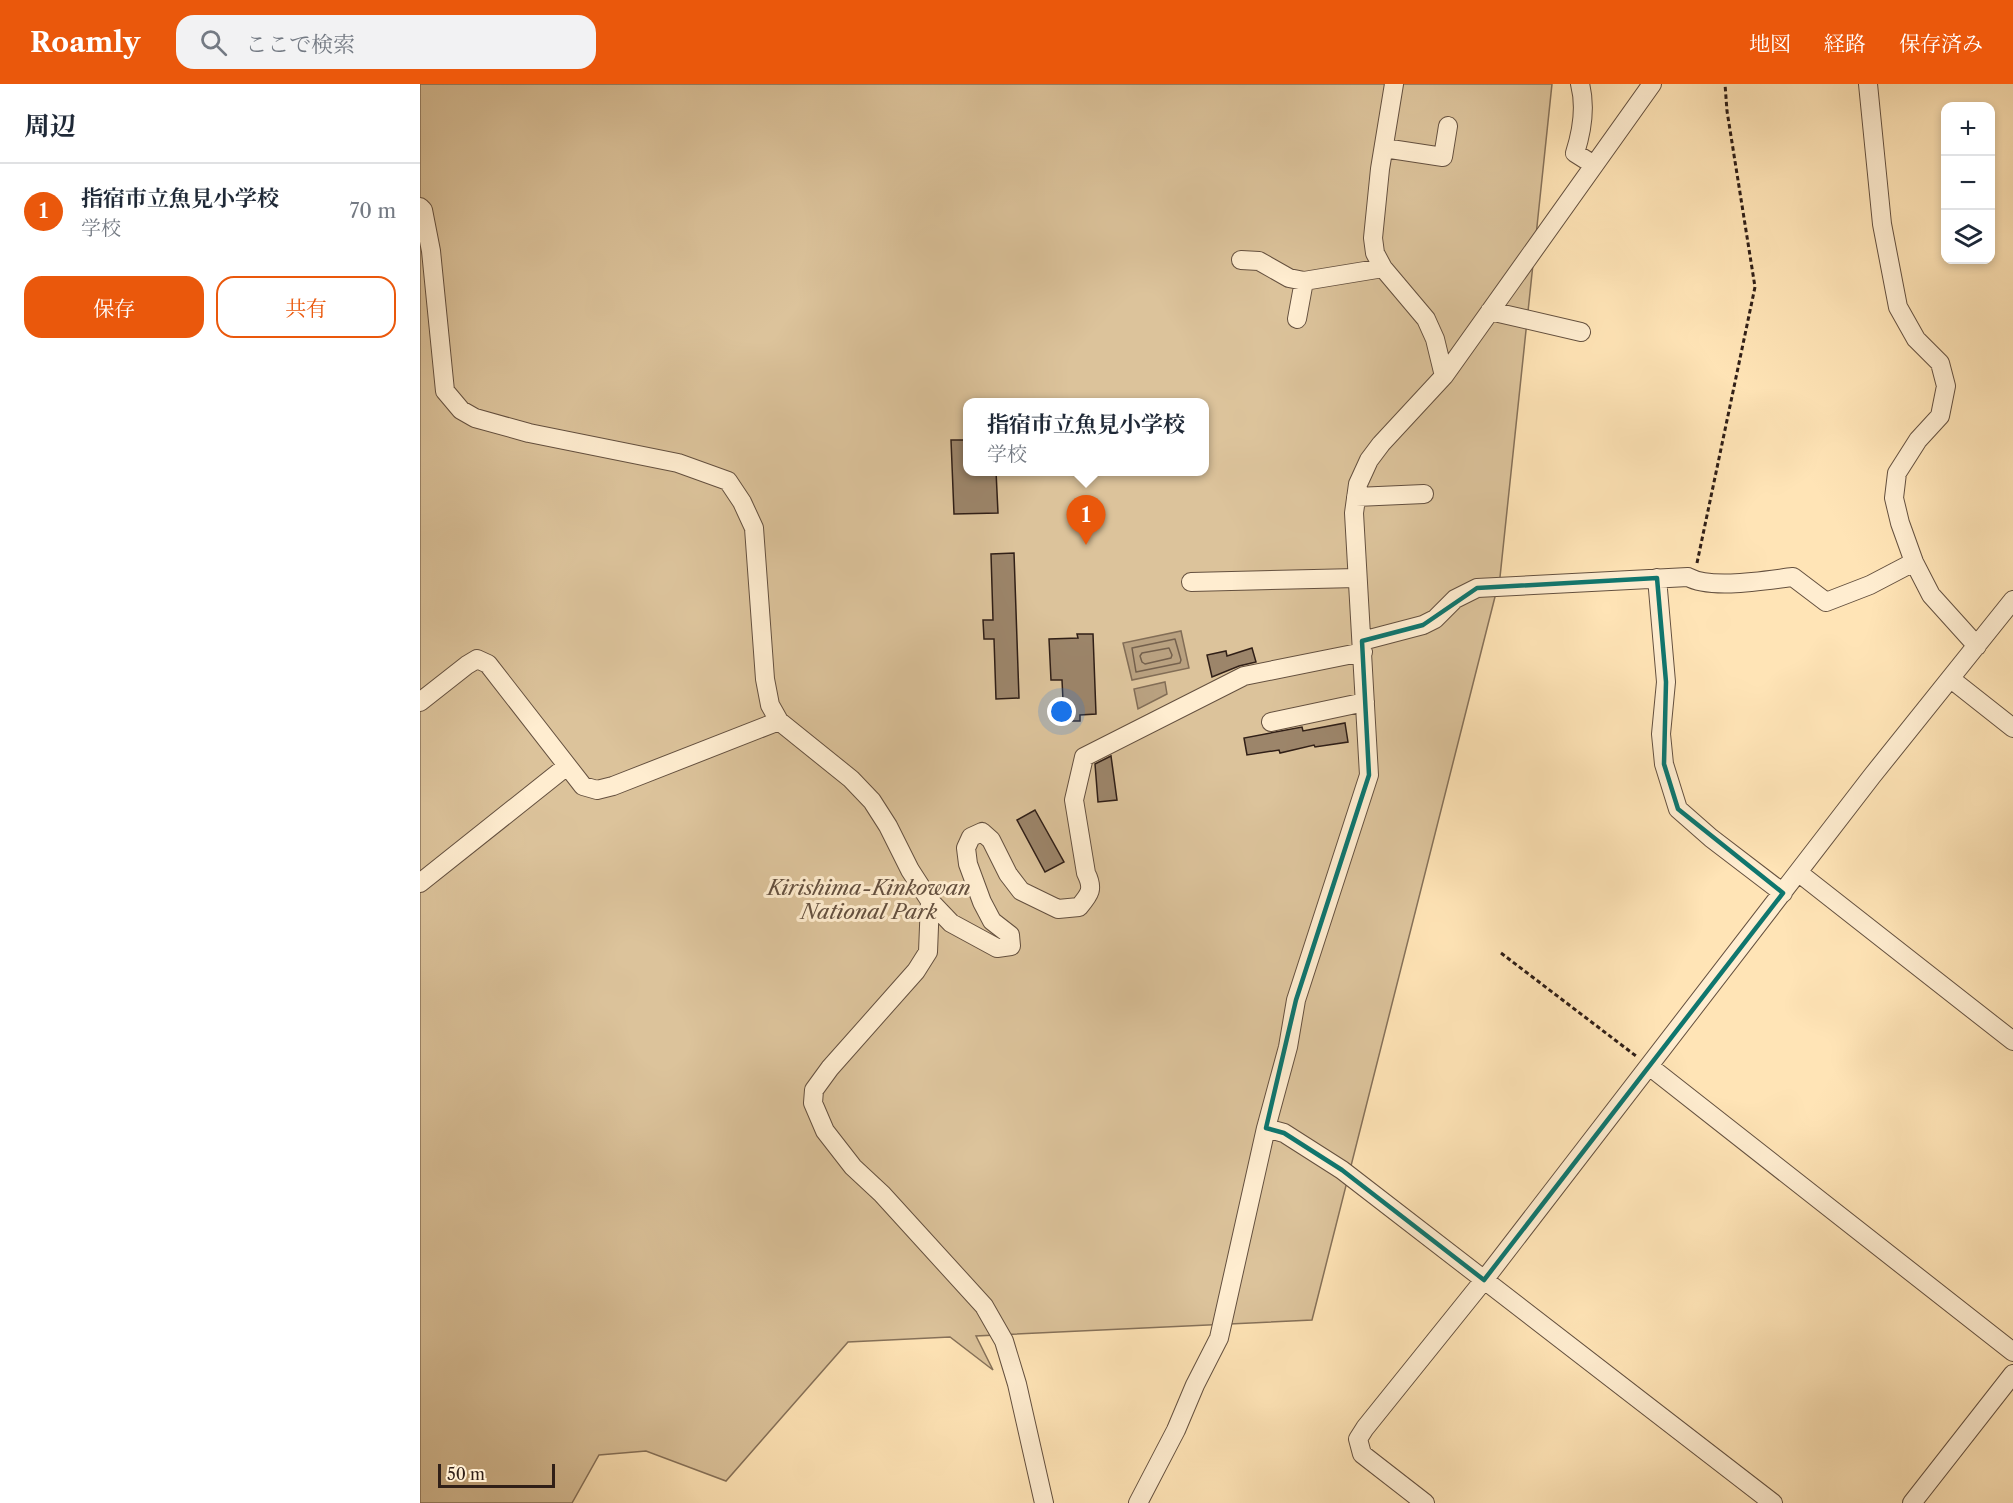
<!DOCTYPE html>
<html lang="ja">
<head>
<meta charset="utf-8">
<style>
  :root { --surface:#fff; --page:#f2f2f3; --text:#1f2937; --muted:#747a83; --line:#e0e1e3; --accent:#ea580c }
  body { margin:0; font-family:"Libre Caslon Text","Noto Serif JP",serif; background:var(--page); color:var(--text) }
  .controls { position:absolute; right:18px; top:18px; display:grid; overflow:hidden; border-radius:12px; box-shadow:0 3px 9px #0003 }
  .controls button { width:54px; height:54px; display:grid; place-items:center; padding:0; border:0; border-bottom:2px solid var(--line); background:var(--surface); color:var(--text); font:30px sans-serif }
  .scale { position:absolute; left:18px; bottom:15px; width:117px; box-sizing:border-box; padding-left:6px; border:3px solid #301f17; border-top:0; font-size:16px; line-height:21px; white-space:nowrap; color:#301f17; -webkit-text-stroke:4px #ffedd0; paint-order:stroke }
  .you { position:absolute; left:642px; top:628px; width:21px; height:21px; margin:-15px; border:4px solid #fff; border-radius:50%; background:#1a73e8; box-shadow:0 0 0 9px #1a73e833 }
  .badge { display:grid; place-items:center; width:39px; height:39px; border-radius:50%; background:var(--accent); color:#fff; font-size:20px; font-weight:700 }
  .pin { position:absolute; translate:-50% -50px; filter:drop-shadow(0 2px 3px #0008) }
  .pin::after { content:''; position:absolute; top:32px; width:21px; height:18px; background:inherit; clip-path:polygon(0 0,100% 0,50% 100%) }
  .popup { position:absolute; left:543px; top:314px; width:246px; height:78px; box-sizing:border-box; display:grid; place-content:center; border-radius:12px; background:var(--surface); filter:drop-shadow(0 2px 4px #0005); font-size:20px; white-space:nowrap; color:var(--muted) }
  .popup b { font-size:22px; color:var(--text) }
  .popup::after { content:''; position:absolute; left:50%; top:100%; margin-left:-12px; border:12px solid transparent; border-top-color:var(--surface) }
  .list { margin:0; padding:0; list-style:none }
  h2 { display:flex; justify-content:space-between; align-items:center; height:78px; margin:0; padding:0 24px; font-size:26px }
  h2 small { font-size:20px; font-weight:400; color:var(--muted) }
  .list li { display:grid; grid-template-columns:39px 1fr auto; gap:18px; align-items:center; box-sizing:border-box; height:96px; padding:0 24px; border-top:2px solid var(--line) }
  .list b { display:block; font-size:22px; white-space:nowrap }
  .list p { margin:0; font-size:20px; white-space:nowrap; color:var(--muted) }
  .list em { font-size:20px; font-style:normal; color:var(--muted) }
  .actions { display:flex; gap:12px; padding:18px 24px }
  .actions a { flex:1; padding:14px 0; border:2px solid var(--accent); border-radius:18px; text-align:center; font-size:21px; color:var(--accent) }
  .actions .main { background:var(--accent); color:#fff }
  .icon { flex:none; width:33px; height:33px; fill:none; stroke:currentColor; stroke-width:2; stroke-linecap:round; stroke-linejoin:round }
  .map { position:relative; flex:none; width:1593px; height:1419px; overflow:hidden }
  header { display:flex; align-items:center; gap:36px; box-sizing:border-box; height:84px; padding:0 30px; background:var(--accent); color:#fff }
  header strong { font-size:28px }
  nav { display:flex; gap:33px; margin-inline-start:auto; font-size:21px }
  .search { width:420px; height:54px; background:var(--page); display:flex; align-items:center; gap:15px; box-sizing:border-box; padding:0 21px; border-radius:18px; color:var(--muted); font-size:22px }
  main { display:flex }
  aside { flex:1; background:var(--surface) }
  .map>svg:first-child { display:block }
</style>
</head>
<body>
<header>
<strong>Roamly</strong>
<div class="search"><svg class="icon" aria-label="search" viewBox="0 0 24 24"><circle cx="10" cy="10" r="6"/><path d="M15 15l6 6"/></svg>ここで検索</div>
<nav><a>地図</a><a>経路</a><a>保存済み</a></nav>
</header>
<main>
<aside>
<h2>周辺<small></small></h2>
<ul class="list">
<li><span class="badge">1</span><div><b>指宿市立魚見小学校</b><p>学校</p></div><em>70 m</em></li>
</ul>
<div class="actions"><a class="main">保存</a><a>共有</a></div>
</aside>
<div class="map">
<svg width="1593" height="1419" viewBox="0 0 1593 1419">
  <rect width="100%" height="100%" fill="#ffe4b6"/>
  <filter id="stains"><feTurbulence type="fractalNoise" baseFrequency=".00333" numOctaves="4"/><feColorMatrix values="0 0 0 0 .2 0 0 0 0 .09 0 0 0 0 .02 0 0 0 .5 -.17"/></filter>
  <radialGradient id="worn" r=".72"><stop offset=".6" stop-color="#630" stop-opacity="0"/><stop offset="1" stop-color="#630" stop-opacity=".3"/></radialGradient>
  <!-- green -->
  <path fill="#dcc39b" stroke="#867159" stroke-width="1.5" fill-rule="evenodd" d="M0,0H1132L1080,493L892,1236L556,1252L573,1286L530,1253L428,1258L306,1397L226,1367L179,1371L152,1419H0ZM548,318H784V388H548Z"/>
  <!-- water -->
  <path fill="#b9a180" stroke="#826d56" stroke-width="1.5" d="M761,547L769,584L712,596L703,559Z
    M745,598L747,610L718,625L714,605Z"/>
  <g fill="none" stroke-linecap="round" stroke-linejoin="round">
    <!-- shore -->
    <path stroke="#74604c" stroke-width="1.5" d="M755,555L761,576L760,579L716,588L712,564Z
      M749,564L752,571L751,574L725,580L722,578L720,572L722,569Z"/>
  </g>
  <!-- building -->
  <path fill="#9c856a" stroke="#301f17" stroke-width="1.5" d="M531,356H548V387H576L578,429L534,430Z
    M594,469L599,614L576,615L574,555H564L563,536H573L571,470Z
    M657,550H673L676,630L660,631V637H644L642,596H631L629,555L658,554Z
    M832,564L836,578L819,582L792,593L787,571L806,567L807,572Z
    M925,639L928,658L895,663L894,661L860,669L859,666L827,671L824,654L882,643L883,647Z
    M691,672L697,716L678,718L675,680Z
    M615,726L644,778L625,788L597,736Z"/>
  <g fill="none" stroke-linecap="round" stroke-linejoin="round">
    <!-- minor casing -->
    <g stroke="#64503f" stroke-width="20">
      <path id="minor" d="M974,0L960,85L953,154L955,169L963,184L1006,235L1015,255L1024,292
        M1160,0C1166,23 1162,47 1155,69L1174,81
        M1448,0L1462,140L1478,223L1496,255L1520,279L1526,302L1520,332L1498,356L1477,389L1474,414L1480,439L1494,478L1511,511L1557,562
        M964,64L1023,73L1028,42
        M0,123L3,126L11,167L25,307L41,326L55,334L109,349L258,379L308,397L322,418L334,444L345,595L350,621L359,637L431,695L452,717L468,742L490,786L510,817L531,839L577,864L591,862L590,851L572,837L562,818L548,780L546,764L551,753L562,748L571,756L588,790L601,807L638,825L659,823C670,810 674,805 666,789L654,716L664,673L824,592L943,568
        M821,176L839,177L869,194L884,197L963,184
        M1070,227L1161,248
        M877,235L884,197
        M936,413L1004,410
        M1237,494L1246,598L1241,650L1244,680L1258,725L1291,754L1363,809
        M771,498L937,494
        M942,557L1003,541L1015,535L1035,515L1057,504L1268,493C1291,506 1347,496 1373,493L1406,518L1450,501L1494,478
        M1531,595L1593,644
        M0,618L47,581L57,575L68,580L163,702L177,706L193,702L359,637
        M851,638L945,618
        M1379,789L1593,957
        M0,799L147,682
        M510,817L508,868L496,887L410,984L394,1006L393,1019L405,1047L433,1083L462,1110L564,1222L584,1257L597,1300L624,1419
        M1229,982L1593,1268
        M846,1044L864,1049L922,1086L1353,1419
        M718,1419L756,1346L775,1301L799,1254L846,1044L868,963L876,916L949,691L934,429L938,400L949,376L961,360L1024,292L1232,0
        M1005,1419L942,1370L938,1355L945,1344L1064,1196L1452,692L1593,516
        M1492,1419L1593,1290"/>
    </g>
    <!-- path -->
    <path stroke="#301f17" stroke-width="3" stroke-dasharray="4.5 3" stroke-linecap="butt" d="M1277,479L1335,203L1307,27L1305,0
      M1081,869L1216,972"/>
    <!-- minor -->
    <use href="#minor" stroke="#ffedd0" stroke-width="18"/>
  </g>
  <!-- marked area -->
  <path fill="none" stroke="#0f766e" stroke-width="4.5" stroke-linejoin="round" d="M1237,494L1246,598L1244,680L1258,725L1363,809L1064,1196L922,1086L864,1049L846,1044L876,916L949,691L942,557L1003,541L1057,504Z"/>
  <g text-anchor="middle" dominant-baseline="central" stroke-width="6" stroke-linejoin="round" paint-order="stroke">
    <!-- park labels -->
    <g font-size="21" font-style="italic" fill="#64503f" stroke="#ffedd0">
      <text x="449" y="803">Kirishima-Kinkowan<tspan x="449" dy="24">National Park</tspan></text>
    </g>
  </g>
  <rect width="100%" height="100%" filter="url(#stains)"/>
  <rect width="100%" height="100%" fill="url(#worn)"/>
</svg>
<div class="controls">
<button>+</button>
<button>−</button>
<button><svg class="icon" aria-label="layers" viewBox="0 0 24 24"><path d="M12 4l9 5-9 5-9-5zM3 14l9 5 9-5"/></svg></button>
</div>
<div class="scale">50 m</div>
<div class="you"></div>
<div class="pin badge" style="left:666px;top:461px">1</div>
<div class="popup"><b>指宿市立魚見小学校</b>学校</div>
</div>
</main>
</body>
</html>
